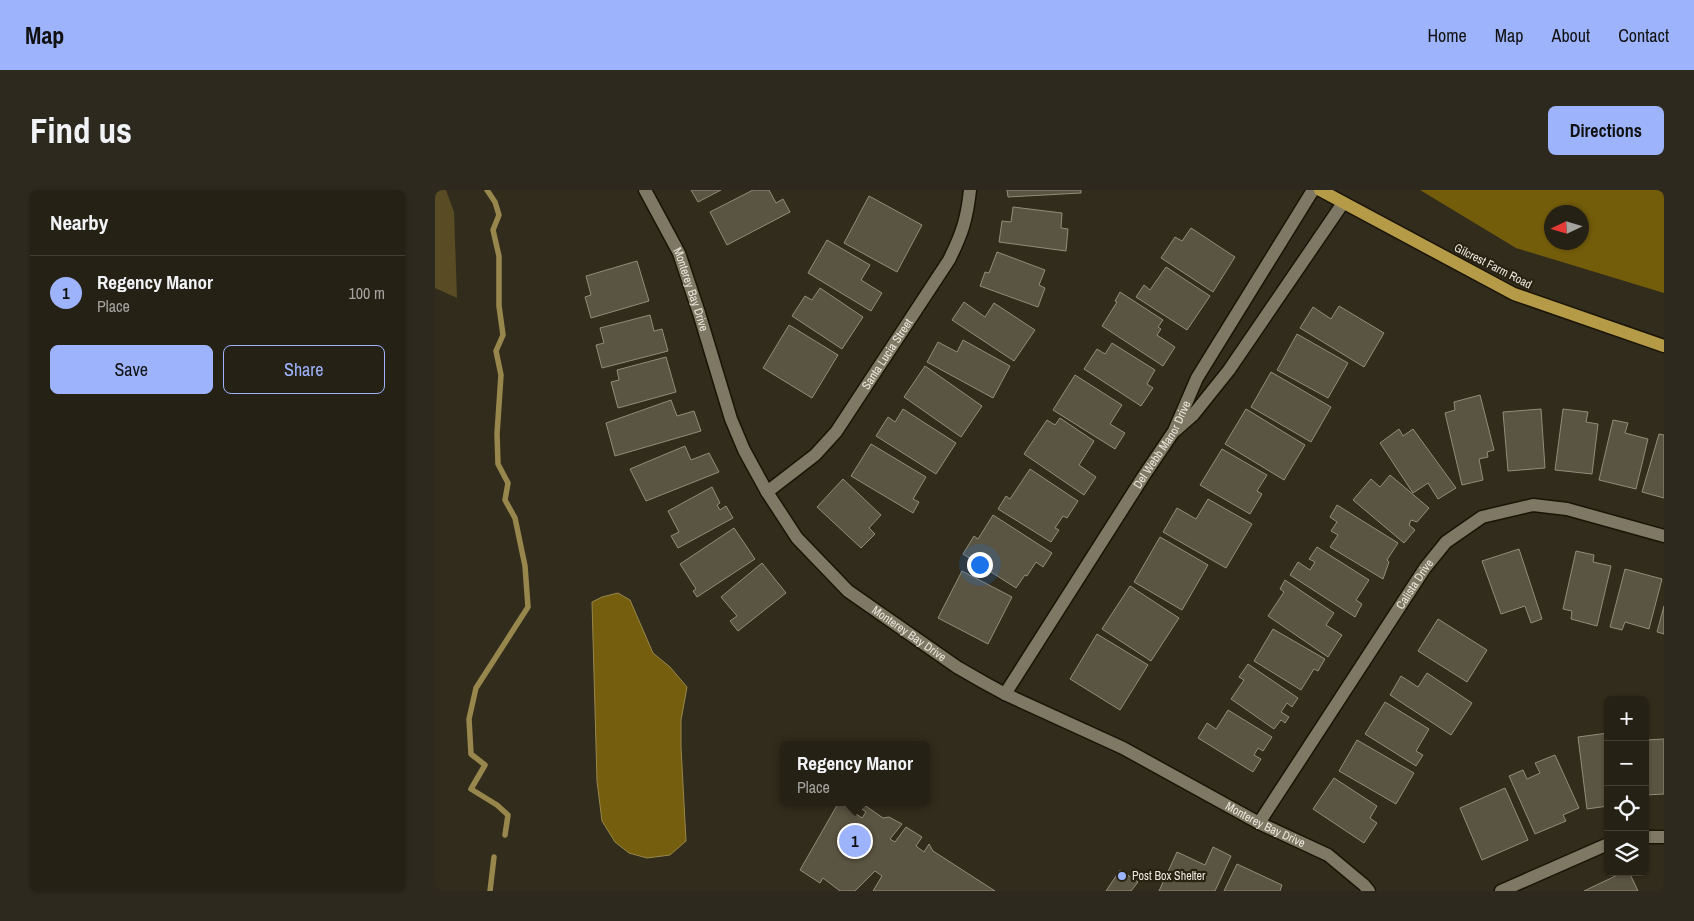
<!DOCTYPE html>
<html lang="en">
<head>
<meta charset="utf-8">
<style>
  :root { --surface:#262115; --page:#2e291e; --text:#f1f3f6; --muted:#a4a3a0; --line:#423e34; --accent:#9db4fd }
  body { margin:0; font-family:"Archivo Narrow",sans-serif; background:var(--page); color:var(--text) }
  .controls { position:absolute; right:15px; bottom:15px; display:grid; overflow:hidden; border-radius:8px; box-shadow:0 1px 4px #0004 }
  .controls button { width:45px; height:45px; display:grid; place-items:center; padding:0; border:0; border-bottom:1px solid var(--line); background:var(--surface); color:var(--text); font:25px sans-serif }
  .compass { position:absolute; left:1109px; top:15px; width:45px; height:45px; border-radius:50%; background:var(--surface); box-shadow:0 1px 4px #0004; rotate:266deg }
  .you { position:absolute; left:544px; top:374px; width:18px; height:18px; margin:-12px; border:4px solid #fff; border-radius:50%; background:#1a73e8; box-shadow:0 0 0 8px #1a73e833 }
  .badge { display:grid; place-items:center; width:32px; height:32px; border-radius:50%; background:var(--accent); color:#111; font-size:16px; font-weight:700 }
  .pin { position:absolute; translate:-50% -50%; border:2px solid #fff; box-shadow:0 1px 5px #0006 }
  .popup { position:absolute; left:345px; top:551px; width:150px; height:65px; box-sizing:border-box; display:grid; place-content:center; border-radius:8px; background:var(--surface); filter:drop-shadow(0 1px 4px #0005); font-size:16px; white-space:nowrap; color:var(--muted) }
  .popup b { font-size:19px; color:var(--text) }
  .popup::after { content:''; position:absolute; left:50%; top:100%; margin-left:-10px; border:10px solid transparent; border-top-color:var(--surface) }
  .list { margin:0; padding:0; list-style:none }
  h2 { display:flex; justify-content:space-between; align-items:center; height:65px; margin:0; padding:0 20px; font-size:21px }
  h2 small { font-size:16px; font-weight:400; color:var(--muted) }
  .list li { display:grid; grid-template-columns:32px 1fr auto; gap:15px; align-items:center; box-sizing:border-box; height:75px; padding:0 20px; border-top:1px solid var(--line) }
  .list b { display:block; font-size:19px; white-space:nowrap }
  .list p { margin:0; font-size:16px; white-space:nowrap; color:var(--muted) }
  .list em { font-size:16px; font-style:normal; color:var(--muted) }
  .actions { display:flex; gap:10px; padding:15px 20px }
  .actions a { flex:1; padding:11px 0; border:1px solid var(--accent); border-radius:8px; text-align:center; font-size:18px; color:var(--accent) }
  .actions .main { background:var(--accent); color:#111 }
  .icon { flex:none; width:28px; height:28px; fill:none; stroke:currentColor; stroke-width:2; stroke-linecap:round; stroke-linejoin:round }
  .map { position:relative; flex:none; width:1229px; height:701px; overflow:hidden; border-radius:8px }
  header { display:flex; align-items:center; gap:30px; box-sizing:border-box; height:70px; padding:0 25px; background:var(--accent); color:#111 }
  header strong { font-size:24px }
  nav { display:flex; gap:28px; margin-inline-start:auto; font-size:18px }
  .intro { display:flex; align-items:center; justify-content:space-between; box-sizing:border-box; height:120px; padding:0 30px }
  h1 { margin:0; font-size:35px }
  .button { padding:12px 22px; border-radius:8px; background:var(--accent); color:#111; font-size:18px; font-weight:700 }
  main { display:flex; gap:30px; padding:0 30px }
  aside { flex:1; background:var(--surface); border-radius:8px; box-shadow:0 1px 4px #0004 }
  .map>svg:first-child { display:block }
</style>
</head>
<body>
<header>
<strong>Map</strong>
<nav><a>Home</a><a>Map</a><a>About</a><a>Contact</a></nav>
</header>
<div class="intro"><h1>Find us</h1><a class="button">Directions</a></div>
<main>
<aside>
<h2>Nearby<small></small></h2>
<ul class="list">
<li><span class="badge">1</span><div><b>Regency Manor</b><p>Place</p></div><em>100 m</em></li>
</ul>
<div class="actions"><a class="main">Save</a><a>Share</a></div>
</aside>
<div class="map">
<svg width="1229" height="701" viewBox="0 0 1229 701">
  <rect width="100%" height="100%" fill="#322c1c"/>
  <!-- green -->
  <path fill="#594b23" d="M0,0H11L19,22L22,108L0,98Z"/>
  <!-- forest -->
  <path fill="#735c0a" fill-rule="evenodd" d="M985,0H1229V103L1081,58ZM1116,22H1146V52H1116Z"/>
  <!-- water -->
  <path fill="#755e0e" stroke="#98874c" d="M183,403L195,410L218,463L235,477L252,497L246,530V557L251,651L235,665L212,668L194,663L180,652L167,631L162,591L157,412L167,407Z"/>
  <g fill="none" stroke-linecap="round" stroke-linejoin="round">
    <!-- stream -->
    <path stroke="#98874c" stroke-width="5.5" d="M52,0L60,12L64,25L58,40L64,66V116L68,145L61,161L66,185L62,244L63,274L73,293L70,310L80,328L90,376L93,417L41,498L34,529L36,564L50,575L36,599L62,615L73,625L70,645
      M55,701L59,667"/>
  </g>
  <!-- building -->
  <path fill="#5a5442" stroke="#938c79" d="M256,0H286L263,12Z
    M318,0H334L341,13L348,9L355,22L292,55L275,22Z
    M572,0H646V3L573,7Z
    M434,6L487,35L462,82L409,53Z
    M578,17L627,23L626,38L633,39L631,61L564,52L567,31L576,32Z
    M756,38L800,67L778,102L726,68L740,47L747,51Z
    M392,50L435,75L426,90L447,103L436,121L373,83Z
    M562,62L610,80L604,95L610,98L603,117L545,96L550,82L554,83Z
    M202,71L214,111L156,128L150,107L156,105L151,86Z
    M731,77L775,106L752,140L701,107L709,95L715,100Z
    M385,98L428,127L407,159L357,126L370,106L377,110Z
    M685,102L728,130L723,137L726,139L722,145L740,157L728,176L667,136L682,112L680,111Z
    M529,112L550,127L559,113L600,140L579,171L517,130Z
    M904,116L949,143L929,177L865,138L878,117L896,129Z
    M215,125L219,141L227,139L233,161L167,178L161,155L169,153L165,138Z
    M354,135L403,165L377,208L328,178Z
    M862,144L913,173L893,208L842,180Z
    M528,150L575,176L558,208L492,172L503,152L522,162Z
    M677,153L720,180L712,194L718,198L706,216L649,179L662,159L670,164Z
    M231,167L241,202L183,218L176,192L184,190L182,180Z
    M490,176L547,216L526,247L469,207Z
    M836,182L896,217L876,252L816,217Z
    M640,185L687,215L675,234L690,243L680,259L618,220Z
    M1045,205L1059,260L1052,262L1053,267L1044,269L1048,290L1027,295L1010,223L1020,220L1019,212Z
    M236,210L242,226L259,221L266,241L180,266L171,233Z
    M468,219L521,253L501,284L441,246L453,227L460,232Z
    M811,219L870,255L849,290L790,254Z
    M1106,219L1110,278L1073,281L1068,222Z
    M1128,219L1153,222L1151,232L1163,234L1157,284L1120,280Z
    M625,228L659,251L644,275L661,287L649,305L589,264L612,230L620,235Z
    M1178,230L1193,233L1190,243L1213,249L1201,299L1164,290Z
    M964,239L968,246L978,239L1021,298L1003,309L993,293L978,303L945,253Z
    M1224,244L1229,245V308L1207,302Z
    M436,254L491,287L478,309L484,312L478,323L416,286Z
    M250,256L256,270L274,263L284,282L211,311L195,279Z
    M787,259L832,285L822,301L827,304L815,324L765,295Z
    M595,279L643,311L632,328L628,326L620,338L624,340L616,352L563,319L571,306L575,309Z
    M955,285L994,318L982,332L976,330L974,335L980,340L969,353L918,310L936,289L945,297Z
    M408,289L446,325L434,338L440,344L426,358L382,317Z
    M277,297L285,313L282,315L285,320L291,316L298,328L243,358L236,346L244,342L233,321Z
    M773,309L817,334L791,378L728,342L742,318L761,329Z
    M902,315L963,353L952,370L954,372L948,389L895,357L903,345L896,341L902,332L895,327Z
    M558,325L617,363L608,377L601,372L592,386L590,385L581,398L528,364L539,346L543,349Z
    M299,338L320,369L262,407L258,401L261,399L245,374Z
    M725,347L773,375L747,420L699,392Z
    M882,357L934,390L921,410L927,414L920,427L855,385L863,372L875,380L880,372L874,369Z
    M1084,359L1107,429L1096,433L1090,416L1066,424L1047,371Z
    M1141,361L1159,365L1158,372L1176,376L1162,436L1136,429L1137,421L1128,419Z
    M327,373L351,403L303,441L295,431L302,426L286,407Z
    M1190,379L1227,389L1214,439L1190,432L1187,440L1175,437Z
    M527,381L577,407L553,454L503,428Z
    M850,390L899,423L891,435L907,445L893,467L833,426L849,402L845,399Z
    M695,396L744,428L716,471L667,439Z
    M1229,416V444L1222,442Z
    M1003,429L1052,460L1032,492L983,461Z
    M838,439L890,469L883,481L879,479L866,500L819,471Z
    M662,444L713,475L685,520L635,489Z
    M813,474L863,508L857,517L852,513L846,522L854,527L850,533L846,530L839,539L796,509L809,490L804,487Z
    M992,483L1037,513L1016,545L955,505L966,486L983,497Z
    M950,512L994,539L981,561L988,565L981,576L930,544Z
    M793,520L837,547L828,561L823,558L819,565L826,569L818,582L763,548L772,533L781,539Z
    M1173,543V596H1171L1173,616L1152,619L1143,547Z
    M1229,549V604L1211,605L1210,550Z
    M922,550L979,583L961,614L904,581Z
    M1120,565L1144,618L1128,625L1131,631L1100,644L1074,586L1088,580L1092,589L1105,583L1100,573Z
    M899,588L942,616L935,628L942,633L929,653L878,619Z
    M1070,598L1093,650L1047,670L1025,618Z
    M404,612L427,628L431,622L417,612H425L448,628L454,627L467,634L455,649L460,652L471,637L487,647L481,656L489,662L494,654L498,661L560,701H438L447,686L440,681L420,701H405L388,688L385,693L365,680Z
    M778,657L796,666L780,701H724L742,662L770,675Z
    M802,674L847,695L845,701H789Z
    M685,680L703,692L696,701H671Z
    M1189,682H1194L1203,701H1149Z"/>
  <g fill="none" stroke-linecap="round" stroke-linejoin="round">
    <!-- minor casing -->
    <g stroke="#1a1405" stroke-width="15">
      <g id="minor">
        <path id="s1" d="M210,0L244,63L264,123L296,229L309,260L332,302L362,348L413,401L522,477L548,492L570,504L688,558L824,633L893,665L929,695L934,701"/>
        <path d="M741,240L758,225L794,180L908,13"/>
        <path id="s2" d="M332,302L380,265L401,242L514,70C527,44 532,29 535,0"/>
        <path id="s3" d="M570,504L708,287L739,241L762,188L878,0"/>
        <path id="s4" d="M824,633L990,378L1011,352L1047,327L1098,315L1132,319L1229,346"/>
        <path d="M1210,647H1229"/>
        <path d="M1066,701L1173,654"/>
      </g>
    </g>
    <!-- major casing -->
    <g stroke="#1a1405" stroke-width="15">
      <path id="major" d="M885,0L1079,104L1229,156"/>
    </g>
    <!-- minor -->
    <use href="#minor" stroke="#7e7865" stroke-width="12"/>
    <!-- major -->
    <use href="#major" stroke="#b59b48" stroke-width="12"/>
  </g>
  <!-- markers -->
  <circle fill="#9db4fd" stroke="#282212" stroke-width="2" cx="687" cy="686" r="5"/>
  <g text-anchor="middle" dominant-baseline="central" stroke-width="4.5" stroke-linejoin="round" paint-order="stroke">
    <!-- street labels -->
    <g font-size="12" fill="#ebe7dd" stroke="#282212">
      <text transform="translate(1058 76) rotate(27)">Gilcrest Farm Road</text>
      <text stroke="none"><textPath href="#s1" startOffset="110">Monterey Bay Drive</textPath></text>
      <text stroke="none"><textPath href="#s2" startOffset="185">Santa Lucia Street</textPath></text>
      <text stroke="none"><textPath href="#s3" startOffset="295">Del Webb Manor Drive</textPath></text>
      <text stroke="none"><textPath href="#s4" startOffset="285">Calista Drive</textPath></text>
      <text stroke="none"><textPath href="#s1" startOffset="530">Monterey Bay Drive</textPath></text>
      <text stroke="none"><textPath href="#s1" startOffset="935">Monterey Bay Drive</textPath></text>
    </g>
    <!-- poi labels -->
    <g font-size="12" fill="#ebe7dd" stroke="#282212" text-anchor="start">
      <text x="697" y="686">Post Box Shelter</text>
    </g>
  </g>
</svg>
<div class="controls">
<button>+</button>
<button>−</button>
<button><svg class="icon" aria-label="locate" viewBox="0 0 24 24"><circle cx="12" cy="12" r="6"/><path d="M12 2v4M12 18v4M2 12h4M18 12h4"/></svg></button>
<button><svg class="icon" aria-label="layers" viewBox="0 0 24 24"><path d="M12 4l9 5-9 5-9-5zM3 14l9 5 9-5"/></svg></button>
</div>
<svg class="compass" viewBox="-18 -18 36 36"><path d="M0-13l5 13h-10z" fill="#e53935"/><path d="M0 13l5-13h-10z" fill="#a4a3a0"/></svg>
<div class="you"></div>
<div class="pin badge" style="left:420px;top:651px">1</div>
<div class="popup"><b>Regency Manor</b>Place</div>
</div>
</main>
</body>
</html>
